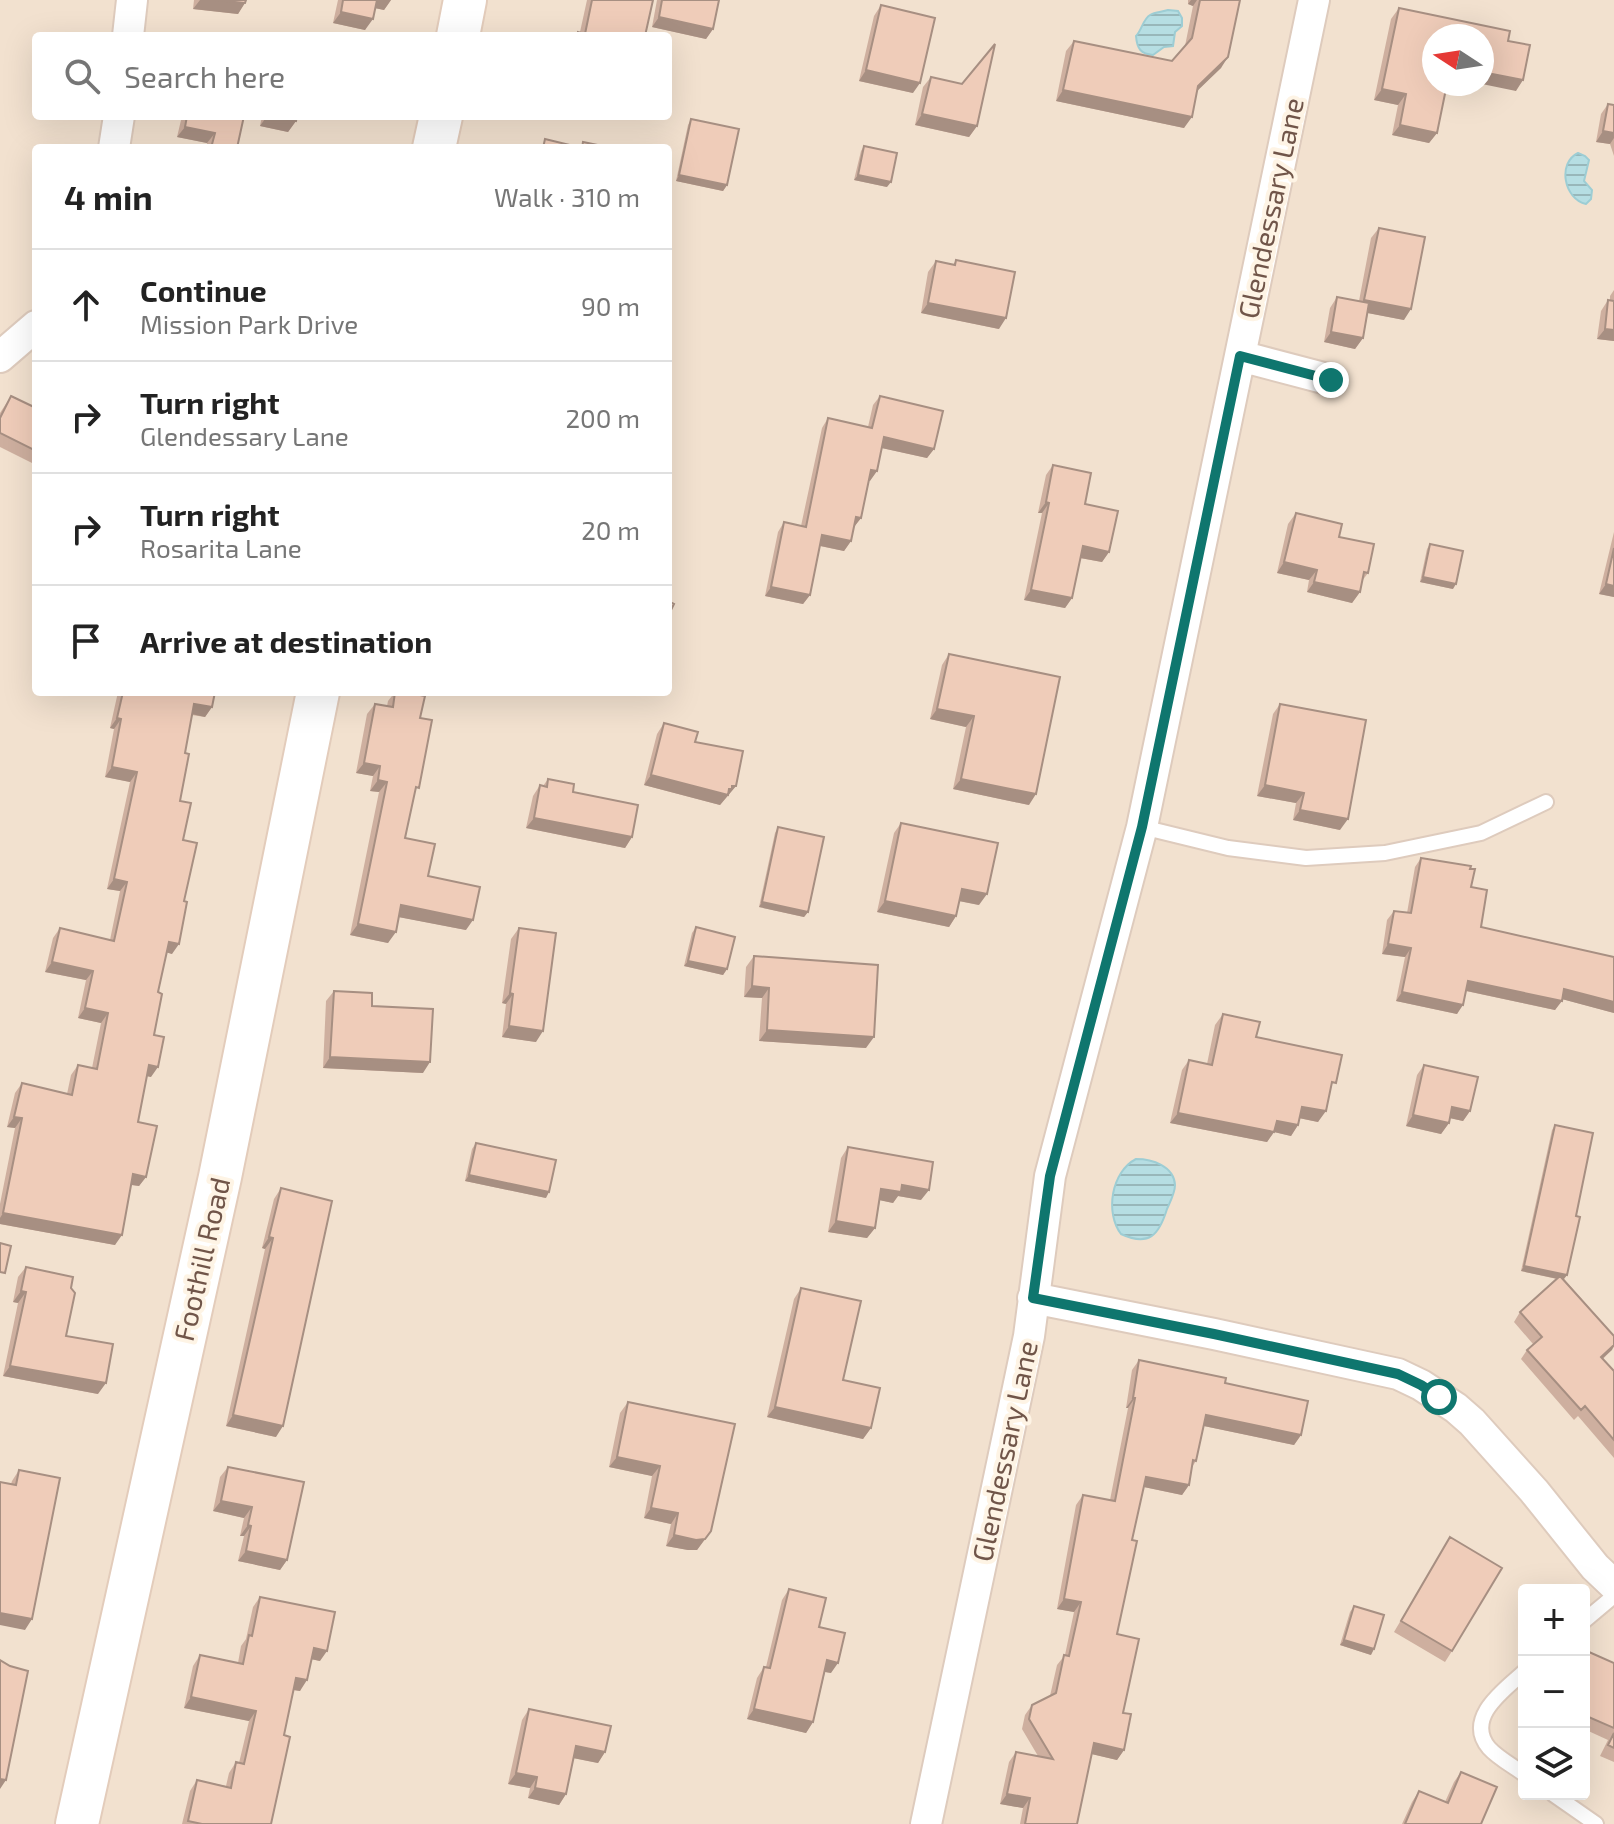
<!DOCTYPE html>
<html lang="en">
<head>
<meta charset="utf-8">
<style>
  :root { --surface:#fff; --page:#f6f6f6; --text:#222; --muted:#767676; --line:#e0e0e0 }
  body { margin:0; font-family:"Exo 2",sans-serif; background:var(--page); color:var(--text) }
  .controls { position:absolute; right:24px; bottom:24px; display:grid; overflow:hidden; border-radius:8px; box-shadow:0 8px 32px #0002 }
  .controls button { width:72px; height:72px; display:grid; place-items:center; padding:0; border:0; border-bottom:2px solid var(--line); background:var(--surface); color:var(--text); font:40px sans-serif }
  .compass { position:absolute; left:1422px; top:24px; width:72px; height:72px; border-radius:50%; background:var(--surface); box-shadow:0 8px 32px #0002; rotate:282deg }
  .stop { position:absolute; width:24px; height:24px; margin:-18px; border:6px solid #0f766e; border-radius:50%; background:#fff }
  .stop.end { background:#0f766e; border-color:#fff; box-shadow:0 2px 8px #0008 }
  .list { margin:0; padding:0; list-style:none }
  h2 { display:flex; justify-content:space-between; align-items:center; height:104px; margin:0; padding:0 32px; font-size:34px }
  h2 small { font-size:26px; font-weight:400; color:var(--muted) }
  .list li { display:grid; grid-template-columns:52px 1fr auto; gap:24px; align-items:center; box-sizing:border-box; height:112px; padding:0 32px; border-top:2px solid var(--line) }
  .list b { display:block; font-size:30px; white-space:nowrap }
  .list p { margin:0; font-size:26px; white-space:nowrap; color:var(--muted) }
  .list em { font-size:26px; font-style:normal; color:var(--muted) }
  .icon { flex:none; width:44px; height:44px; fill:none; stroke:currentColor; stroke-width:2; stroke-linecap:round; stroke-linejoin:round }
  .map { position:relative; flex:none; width:1614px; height:1824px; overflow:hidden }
  .search { position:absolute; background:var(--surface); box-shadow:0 8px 32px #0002; left:32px; top:32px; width:640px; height:88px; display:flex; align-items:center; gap:20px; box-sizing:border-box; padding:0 28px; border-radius:8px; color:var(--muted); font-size:30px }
  .panel { position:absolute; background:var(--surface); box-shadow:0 8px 32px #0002; left:32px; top:144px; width:640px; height:552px; border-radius:8px }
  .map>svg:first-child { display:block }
</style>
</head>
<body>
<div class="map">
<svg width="1614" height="1824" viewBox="0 0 1614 1824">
  <defs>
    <pattern id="water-rules" width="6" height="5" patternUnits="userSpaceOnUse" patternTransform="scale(2)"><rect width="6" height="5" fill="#b6dee3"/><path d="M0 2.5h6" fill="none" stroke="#98b7ba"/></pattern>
  </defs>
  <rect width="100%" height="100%" fill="#fbefe0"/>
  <!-- residential -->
  <path fill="#f2e1cf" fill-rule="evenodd" d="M0,0H1614V1824H0ZM36,36H668V116H36ZM1434,36H1482V84H1434ZM36,148H668V692H36ZM1524,1590H1584V1794H1524Z"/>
  <!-- water -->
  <path fill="url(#water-rules)" stroke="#9dcdd4" stroke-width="2" d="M1168,10L1178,11L1182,18V26L1175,32L1173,46L1164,47L1153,55C1141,54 1137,49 1136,36C1142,30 1143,19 1150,15C1155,12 1162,12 1168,10Z
    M1578,153L1585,156L1589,160L1584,181L1592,190L1591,199L1586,204C1564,199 1557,163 1578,153Z
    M1136,1159C1152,1159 1174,1166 1175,1185C1175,1193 1170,1202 1167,1209C1159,1235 1149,1247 1121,1234C1105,1213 1111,1172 1136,1159Z"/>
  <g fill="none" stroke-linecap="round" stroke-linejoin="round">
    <!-- lane casing -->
    <g stroke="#decbbd" stroke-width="18">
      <path id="lane" d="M1142,827L1228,848L1306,858L1385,853L1481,833L1546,802
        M1584,1621L1614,1596
        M1524,1672C1504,1690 1464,1718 1489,1748C1498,1758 1513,1766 1524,1774
        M1553,1794L1596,1824"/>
    </g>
    <!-- street casing -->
    <g stroke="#decbbd" stroke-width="34">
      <path id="street" d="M128,36L132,0
        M114,148L119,116
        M1240,356L1331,380
        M0,357L36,326
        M1033,1298L1214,1334L1398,1374L1421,1385L1456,1408L1472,1422L1534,1491L1595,1567L1614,1585
        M926,1824L1029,1336L1050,1176L1142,827L1314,0"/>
    </g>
    <!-- secondary casing -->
    <g stroke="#e3ccbb" stroke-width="46">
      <path id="secondary" d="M458,36L465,0
        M434,148L441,116
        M77,1824L220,1177L318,692"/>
    </g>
    <!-- lane -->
    <use href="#lane" stroke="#fff" stroke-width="14"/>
    <!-- street -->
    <use href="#street" stroke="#fff" stroke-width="30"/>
    <!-- secondary -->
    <use href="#secondary" stroke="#fff" stroke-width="42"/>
  </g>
  <!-- wall -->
  <path fill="#ceaf9f" d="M194,0H246L238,14L193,9Z
    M338,0H391L384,10L375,8L365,30L333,23Z
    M587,0H653L645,36H576L578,32H580Z
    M657,0H719L713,29L706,39L652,27Z
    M1188,0H1240L1221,68L1197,90L1184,128L1056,101L1066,51L1074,41L1172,61L1185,46L1193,6L1188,4Z
    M881,5L913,93L859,81L874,16Z
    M1399,8L1508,41L1516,91L1434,36L1437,133L1429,143L1392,135L1398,105L1374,100L1391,19Z
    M931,77L977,126L969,137L915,125L923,87Z
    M1608,104L1614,105V156L1610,144L1596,142L1601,114Z
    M182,116H244L237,148H206L207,143L177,137Z
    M262,116H300L298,118H297L296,121L288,132L260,126Z
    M691,119L727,185L723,191L676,181L688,125Z
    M864,146L887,187L854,180L861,151Z
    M1379,228L1404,320L1368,313L1363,338L1355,349L1324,342L1330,308L1337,297L1359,301L1371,238Z
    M956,260L999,329L921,313L928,272L936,261L953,265Z
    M1614,290V341L1597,339L1601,311L1608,300H1610V296Z
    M11,396L36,408V465L0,447V413Z
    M880,396L934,449L927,458L882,448L877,471L869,481L861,518L854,527L851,541L844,551L820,546L810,595L803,604L765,596L778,532L784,522L801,526L822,428L828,418L868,427L873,405Z
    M1053,465L1085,504L1109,552L1102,562L1080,558L1072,598L1065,608L1024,600L1042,513H1038L1046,475Z
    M1296,513L1339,537L1368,573L1362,581L1360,592L1352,603L1307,592L1309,580L1277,573L1288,524Z
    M1614,532V597L1599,594Z
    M1430,544L1453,589L1420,582L1427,549Z
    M949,654L1029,805L953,789L966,727L930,719L942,665Z
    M118,692H215L212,707L205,717L192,715L185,753L180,801L183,840L172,954L166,952L158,992L151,1077L147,1076L138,1122L146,1177L139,1186L131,1185L115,1245L0,1224V1204L15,1128L7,1127L15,1093L22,1083L67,1094L71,1075L78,1065L92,1068L101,1023L78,1018L86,980L45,972L53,938L60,928L110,940L120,891L107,889L130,782L105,777L114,729L110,728Z
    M395,692H405L420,718L414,796L405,838L428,876L466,930L399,917L388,943L350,935L379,792L370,791L373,776L356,773L367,714L375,704L387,706L388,701Z
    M1280,704L1340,830L1293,820L1296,803L1257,796L1273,714Z
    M664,723L736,786L720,805L644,785L657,734Z
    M548,779L573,792L632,837L625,848L526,828L533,796L540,785L543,786Z
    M901,823L979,905L959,901L956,916L949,927L877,912L894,833Z
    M778,827L808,912L804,917L759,907L775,833Z
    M1421,858L1471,887L1481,927L1614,957V1013L1562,999L1555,1010L1466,991L1457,1014L1396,1001L1405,957L1382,954L1387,920L1394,911L1407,913L1415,867Z
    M696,927L727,969L723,975L684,966L692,933Z
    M519,928L536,1042L502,1037L506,1004L502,1003L511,939Z
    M754,956L866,1048L759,1041L762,998L744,997L746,967Z
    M334,991L372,1006L423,1073L323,1068L326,1001Z
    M1223,1014L1256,1037L1330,1092L1318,1122L1299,1118L1298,1125L1291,1136L1274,1132L1267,1142L1170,1123L1182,1070L1189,1060L1207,1064L1215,1025Z
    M1424,1065L1470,1111L1463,1121L1450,1118L1449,1123L1441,1134L1406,1126L1417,1075Z
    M1555,1125L1576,1216L1567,1275L1564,1279L1614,1336V1347L1603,1359L1614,1371V1458L1578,1416L1574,1420L1521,1359L1527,1350L1533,1344L1514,1322L1520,1312L1557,1279L1521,1271L1552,1130Z
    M476,1143L546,1198L465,1181L472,1149Z
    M848,1147L921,1200L898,1196L893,1203L880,1200L875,1228L867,1238L828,1232L841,1158Z
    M281,1188L276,1437L226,1426L265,1249L262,1248L274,1199Z
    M26,1267L66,1336L98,1394L3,1376L18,1303L13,1302L18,1277Z
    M801,1288L843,1380L871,1428L863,1439L767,1417L794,1299Z
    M1139,1360L1225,1383L1301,1435L1294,1445L1204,1426L1196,1461L1192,1467L1189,1485L1182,1495L1144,1487L1132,1540L1117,1634L1123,1713L1124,1750L1117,1760L1092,1754L1077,1824H1020L1023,1808L1000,1804L1009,1762L1016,1752L1038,1756L1022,1729L1025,1715L1032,1705L1050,1696L1057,1665L1065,1655L1074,1612L1057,1609L1076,1505L1083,1495L1110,1500L1128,1408H1126L1132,1370Z
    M628,1402L711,1531L697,1550H688L666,1546L671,1524L644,1518L652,1476L609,1467L620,1413Z
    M228,1467L287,1560L280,1570L238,1561L244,1536H240L244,1518L213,1511L220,1477Z
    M19,1470L25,1630L11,1484L12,1481Z
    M1450,1537L1452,1651L1445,1662L1394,1632Z
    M789,1589L819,1627L831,1673L825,1672L813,1722L806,1733L747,1719L757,1678L764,1667H766L782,1600Z
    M260,1597L320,1661L311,1659L300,1691L293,1690L284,1735L271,1824H182L190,1791L197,1780L226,1786L229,1773L236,1762L239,1763L249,1721L184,1708L193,1666L200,1655L238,1663L241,1646L246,1639L253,1607Z
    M1354,1606L1371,1655L1340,1645L1350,1612Z
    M1589,1652L1614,1663V1762L1600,1756L1608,1740L1584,1729V1660Z
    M529,1709L605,1752L598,1763L573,1758L566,1794L559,1805L528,1798L530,1788L508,1784L522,1720Z
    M1461,1772L1481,1824H1402L1412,1802L1419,1791L1445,1802L1454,1782Z"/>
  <!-- shaded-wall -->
  <path fill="#a78f82" d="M200,0H215L245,3L238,14L193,9Z
    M375,0H391L384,10L370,7Z
    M1191,0H1197L1193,6L1188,4Z
    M341,12L373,19L365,30L333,23Z
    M659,17L713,29L706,39L652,27Z
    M1228,57L1221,68L1191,97L1198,86Z
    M866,70L920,83L913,93L859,81Z
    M1482,72L1523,80L1516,91L1482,84Z
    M1382,89L1406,94L1398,105L1374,100Z
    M1063,90L1192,117L1184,128L1056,101Z
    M922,114L977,126L969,137L915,125Z
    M267,116H271L296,121L288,132L260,126Z
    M1400,125L1437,133L1429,143L1392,135Z
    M185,127L215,133L207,143L177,137Z
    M1603,131L1614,133V138L1610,144L1596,142Z
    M679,175L727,185L723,191L676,181Z
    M858,175L891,182L887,187L854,180Z
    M1364,300L1411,309L1404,320L1357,311Z
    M928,303L1006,318L999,329L921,313Z
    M1605,329L1614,330V341L1597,339Z
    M1331,332L1363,338L1355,349L1324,342Z
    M884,437L934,449L927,458L877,447Z
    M871,470L877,471L870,481L865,480Z
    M1046,502L1049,503L1042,513H1038Z
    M856,517L861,518L854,527L849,526Z
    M822,535L851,541L844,551L816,545Z
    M1083,546L1109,552L1102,562L1075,557Z
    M1284,562L1317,570L1309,580L1277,573Z
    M1423,577L1456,584L1453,589L1420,582Z
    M1314,582L1360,592L1352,603L1307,592Z
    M1606,584L1614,586V597L1599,594Z
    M771,587L810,595L803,604L765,596Z
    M1031,590L1072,598L1065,608L1024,600Z
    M194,704L212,707L205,717L187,713Z
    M937,709L974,716L966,727L930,719Z
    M117,718L121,719L114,729L110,728Z
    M364,763L380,766L373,776L356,773Z
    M112,767L137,772L130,782L105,777Z
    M651,775L729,789L732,786H736L720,805L644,785Z
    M961,779L1036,794L1029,805L953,789Z
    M378,780L387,782L379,792L370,791Z
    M1265,785L1304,793L1296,803L1257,796Z
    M1300,810L1348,819L1340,830L1293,820Z
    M534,818L632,837L625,848L526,828Z
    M114,879L127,882L120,891L107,889Z
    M962,889L987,894L979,905L954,900Z
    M885,901L956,916L949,927L877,912Z
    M762,902L808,912L804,917L759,907Z
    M401,905L473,920L466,930L393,916Z
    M358,924L396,932L388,943L350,935Z
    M169,942L179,944L172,954L162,951Z
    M1388,944L1411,948L1405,957L1382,954Z
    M688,961L727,969L723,975L684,966Z
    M52,962L93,971L86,980L45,972Z
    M1468,981L1562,1001L1555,1010L1462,990Z
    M752,986L769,988L762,998L744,997Z
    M1564,989L1614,1002V1013L1558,998Z
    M1402,992L1463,1005L1457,1014L1396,1001Z
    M510,993L513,994L506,1004L502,1003Z
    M85,1008L108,1013L101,1023L78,1018Z
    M509,1026L543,1031L536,1042L502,1037Z
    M767,1030L874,1037L866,1048L759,1041Z
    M330,1057L430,1062L423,1073L323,1068Z
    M149,1065L158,1067L151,1077L142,1075Z
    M1302,1107L1326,1111L1318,1122L1294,1117Z
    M1452,1107L1470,1111L1463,1121L1445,1117Z
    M1178,1113L1277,1121L1298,1125L1291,1136L1274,1132L1267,1142L1170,1123Z
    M1413,1115L1449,1123L1441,1134L1406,1126Z
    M14,1117L22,1118L15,1128L7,1127Z
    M133,1174L146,1177L139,1186L126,1184Z
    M469,1175L549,1192L546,1198L465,1181Z
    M902,1185L929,1190L921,1200L898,1196L893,1203L874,1199L881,1189Z
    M3,1213L122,1235L115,1245L0,1224V1218Z
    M836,1221L875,1228L867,1238L828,1232Z
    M269,1237L273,1238L265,1249L262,1248Z
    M1524,1266L1567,1275L1563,1280L1521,1271Z
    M21,1291L26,1292L18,1303L13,1302Z
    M1614,1345L1612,1350L1594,1366L1601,1357Z
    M10,1366L106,1383L98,1394L3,1376Z
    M1133,1398H1135L1128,1408H1126Z
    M775,1407L871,1428L863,1439L767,1417Z
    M233,1415L283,1426L276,1437L226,1426Z
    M1206,1415L1301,1435L1294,1445L1199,1425Z
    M617,1457L660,1466L652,1476L609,1467Z
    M1146,1477L1189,1485L1182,1495L1139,1486Z
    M221,1501L252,1507L244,1518L213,1511Z
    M651,1508L678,1513L671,1524L644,1518Z
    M248,1525L251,1526L244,1536H240Z
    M711,1531L697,1550H688L666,1546L674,1535Z
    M246,1551L287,1560L280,1570L238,1561Z
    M1064,1599L1081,1602L1074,1612L1057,1609Z
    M0,1613L32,1619L25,1630L0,1625Z
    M1344,1640L1374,1649L1371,1655L1340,1645Z
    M314,1648L327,1651L320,1661L306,1658Z
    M827,1660L838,1663L831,1673L820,1671Z
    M296,1678L307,1680L300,1691L288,1689Z
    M191,1697L256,1711L249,1721L184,1708Z
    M754,1709L813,1722L806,1733L747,1719Z
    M1094,1743L1124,1750L1117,1760L1087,1753Z
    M576,1746L605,1752L598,1763L568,1757Z
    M516,1773L537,1777L530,1788L508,1784Z
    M0,1779L6,1780L0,1789Z
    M535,1788L566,1794L559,1805L528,1798Z
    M1007,1794L1030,1798L1023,1808L1000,1804Z"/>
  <!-- building -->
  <path fill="#efccb9" stroke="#a78f82" stroke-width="2" d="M215,0H246L245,3Z
    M343,0H377L373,19L341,12Z
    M592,0H653L645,36H578V32L585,34Z
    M662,0H719L713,29L659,17Z
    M1200,0H1240L1228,57L1198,86L1192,117L1063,90L1074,41L1172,61L1192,38Z
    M881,5L935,18L920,83L866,70Z
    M1399,8L1510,31L1508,41L1530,45L1523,80L1482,72V36H1434V84H1447L1437,133L1400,125L1406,94L1382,89Z
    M995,44L977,126L922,114L931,77L962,84Z
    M1608,104L1614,105V133L1603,131Z
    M187,116H244L237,148H211L215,133L185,127Z
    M271,116H297L296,121Z
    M691,119L739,129L727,185L679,175Z
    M545,139L582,148L583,142L612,148H543Z
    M864,146L897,153L891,182L858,175Z
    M1379,228L1425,237L1411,309L1364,300Z
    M956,260L1015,272L1006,318L928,303L936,261L955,265Z
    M1337,297L1369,303L1363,338L1331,332Z
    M1608,300L1614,301V330L1605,329Z
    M11,396L36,408V451L0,433V418Z
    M880,396L943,411L934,449L884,437L877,471L871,470L861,518L856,517L851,541L822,535L810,595L771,587L784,522L806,527L828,418L872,428Z
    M1053,465L1091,473L1085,504L1118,511L1109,552L1083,546L1072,598L1031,590L1049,503L1046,502Z
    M1296,513L1342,524L1339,537L1374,544L1368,573L1364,572L1360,592L1314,582L1317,570L1284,562Z
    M1430,544L1463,551L1456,584L1423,577Z
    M1614,548V586L1606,584Z
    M668,601L674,604L668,616Z
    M949,654L1060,677L1036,794L961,779L974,716L937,709Z
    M123,692H215L212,707L194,704L185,753L189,754L180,801L191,803L183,840L197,843L184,901L187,902L179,944L169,942L158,992L162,994L154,1035L164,1037L158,1067L149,1065L138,1122L157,1126L146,1177L133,1174L122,1235L3,1213L22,1118L14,1117L22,1083L72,1095L78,1065L97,1069L108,1013L85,1008L93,971L52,962L60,928L114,941L127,882L114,879L137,772L112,767L121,719L117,718Z
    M395,692H405L425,696L420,718L432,720L419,788L416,787L405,838L435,844L428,876L480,887L473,920L401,905L396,932L358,924L387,782L378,780L380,766L364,763L375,704L393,707Z
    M1280,704L1366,720L1348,819L1300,810L1304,793L1265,785Z
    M664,723L698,732L695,742L743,751L736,786H732V789H729L728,795L651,775Z
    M548,779L574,784L573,792L638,805L632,837L534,818L540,785L547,787Z
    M901,823L998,843L987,894L962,889L956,916L885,901Z
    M778,827L824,837L808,912L762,902Z
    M1421,858L1471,866L1470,869H1475L1471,887L1487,890L1481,927L1614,957V1002L1564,989L1562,1001L1468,981L1463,1005L1402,992L1411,948L1388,944L1394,911L1411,913Z
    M696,927L735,937L727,969L688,961Z
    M519,928L556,933L543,1031L509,1026L513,994L510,993Z
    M754,956L878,965L874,1037L767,1030L769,988L752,986Z
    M334,991L372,993V1006L433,1009L430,1062L330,1057Z
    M1223,1014L1260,1022L1256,1037L1342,1055L1336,1083L1332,1082L1326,1111L1302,1107L1298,1125L1277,1121L1274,1132L1178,1113L1189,1060L1212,1065Z
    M1424,1065L1478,1077L1470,1111L1452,1107L1449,1123L1413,1115Z
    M1555,1125L1593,1133L1576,1216L1580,1217L1567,1275L1524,1266Z
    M476,1143L556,1160L549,1192L469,1175Z
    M848,1147L933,1162L929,1190L902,1185L901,1192L881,1189L875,1228L836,1221Z
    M281,1188L332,1201L283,1426L233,1415L273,1238L269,1237Z
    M0,1243L11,1246L5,1273L0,1272Z
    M26,1267L73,1277L71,1288L75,1293L66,1336L113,1344L106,1383L10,1366L26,1292L21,1291Z
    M1560,1276L1614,1336V1345L1601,1357L1614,1371V1440L1585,1406L1581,1410L1527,1350L1542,1337L1520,1312Z
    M801,1288L861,1301L843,1380L880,1388L871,1428L775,1407Z
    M1139,1360L1226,1378L1225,1383L1308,1401L1301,1435L1206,1415L1196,1461L1193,1460L1189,1485L1146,1477L1132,1540L1137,1541L1117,1634L1139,1639L1123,1713L1131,1714L1124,1750L1094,1743L1077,1824H1025L1030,1798L1007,1794L1016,1752L1053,1759L1029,1719L1032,1705L1056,1693L1064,1655L1069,1656L1081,1602L1064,1599L1083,1495L1115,1501L1135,1398H1133Z
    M628,1402L735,1424L711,1531L705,1539L696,1540L674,1535L678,1513L651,1508L660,1466L617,1457Z
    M228,1467L304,1482L287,1560L246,1551L251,1526L248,1525L252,1507L221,1501Z
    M19,1470L60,1478L32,1619L0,1613V1482L16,1485Z
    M1450,1537L1502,1568L1452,1651L1401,1621Z
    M789,1589L826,1598L819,1627L845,1633L838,1663L827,1660L813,1722L754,1709L764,1667L770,1668Z
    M260,1597L335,1612L327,1651L314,1648L307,1680L296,1678L284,1735L290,1737L271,1824H202L188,1821L197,1780L231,1788L236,1762L244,1764L256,1711L191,1697L200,1655L243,1664L249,1635L252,1636Z
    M1354,1606L1384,1615L1374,1649L1344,1640Z
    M1589,1652L1614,1663V1728L1584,1715V1664Z
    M0,1660L10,1666L28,1671L6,1780L0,1779Z
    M529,1709L611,1726L605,1752L576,1746L566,1794L535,1788L537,1777L516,1773Z
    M1614,1733V1748L1608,1745Z
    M1461,1772L1497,1787L1481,1824H1405L1419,1791L1448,1803Z"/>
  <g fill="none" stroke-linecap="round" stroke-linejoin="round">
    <!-- route -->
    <path stroke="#0f766e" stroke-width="10" d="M1331,380L1240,356L1142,827L1050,1176L1033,1298L1214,1334L1398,1374L1421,1385L1439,1397"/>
  </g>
  <g text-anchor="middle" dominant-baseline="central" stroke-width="8" stroke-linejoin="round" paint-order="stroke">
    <!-- street labels -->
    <g font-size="28" fill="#705549" stroke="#fef4e5">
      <text transform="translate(1270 208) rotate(-78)">Glendessary Lane</text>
      <text transform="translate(201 1259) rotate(-77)">Foothill Road</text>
      <text transform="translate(1004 1451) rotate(-78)">Glendessary Lane</text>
    </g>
  </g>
</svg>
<div class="controls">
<button>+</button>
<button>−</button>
<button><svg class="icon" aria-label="layers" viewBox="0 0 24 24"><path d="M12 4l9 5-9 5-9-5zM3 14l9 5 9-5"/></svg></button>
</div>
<svg class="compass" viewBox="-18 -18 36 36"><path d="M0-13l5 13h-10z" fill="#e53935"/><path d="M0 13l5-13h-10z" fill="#767676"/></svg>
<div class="stop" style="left:1439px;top:1397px"></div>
<div class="stop end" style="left:1331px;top:380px"></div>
<div class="search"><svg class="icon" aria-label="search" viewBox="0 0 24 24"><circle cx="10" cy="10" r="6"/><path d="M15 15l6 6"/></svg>Search here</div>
<section class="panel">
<h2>4 min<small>Walk · 310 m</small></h2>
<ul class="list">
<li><svg class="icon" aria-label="ahead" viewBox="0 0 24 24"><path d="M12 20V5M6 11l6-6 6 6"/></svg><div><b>Continue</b><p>Mission Park Drive</p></div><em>90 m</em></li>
<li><svg class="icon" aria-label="right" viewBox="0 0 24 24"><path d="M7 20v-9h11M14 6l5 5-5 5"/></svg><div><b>Turn right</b><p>Glendessary Lane</p></div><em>200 m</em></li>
<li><svg class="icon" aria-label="right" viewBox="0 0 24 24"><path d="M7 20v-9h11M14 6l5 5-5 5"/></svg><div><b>Turn right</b><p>Rosarita Lane</p></div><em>20 m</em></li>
<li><svg class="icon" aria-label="arrive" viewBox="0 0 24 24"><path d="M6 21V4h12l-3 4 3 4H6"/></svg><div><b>Arrive at destination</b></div></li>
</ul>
</section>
</div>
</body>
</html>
